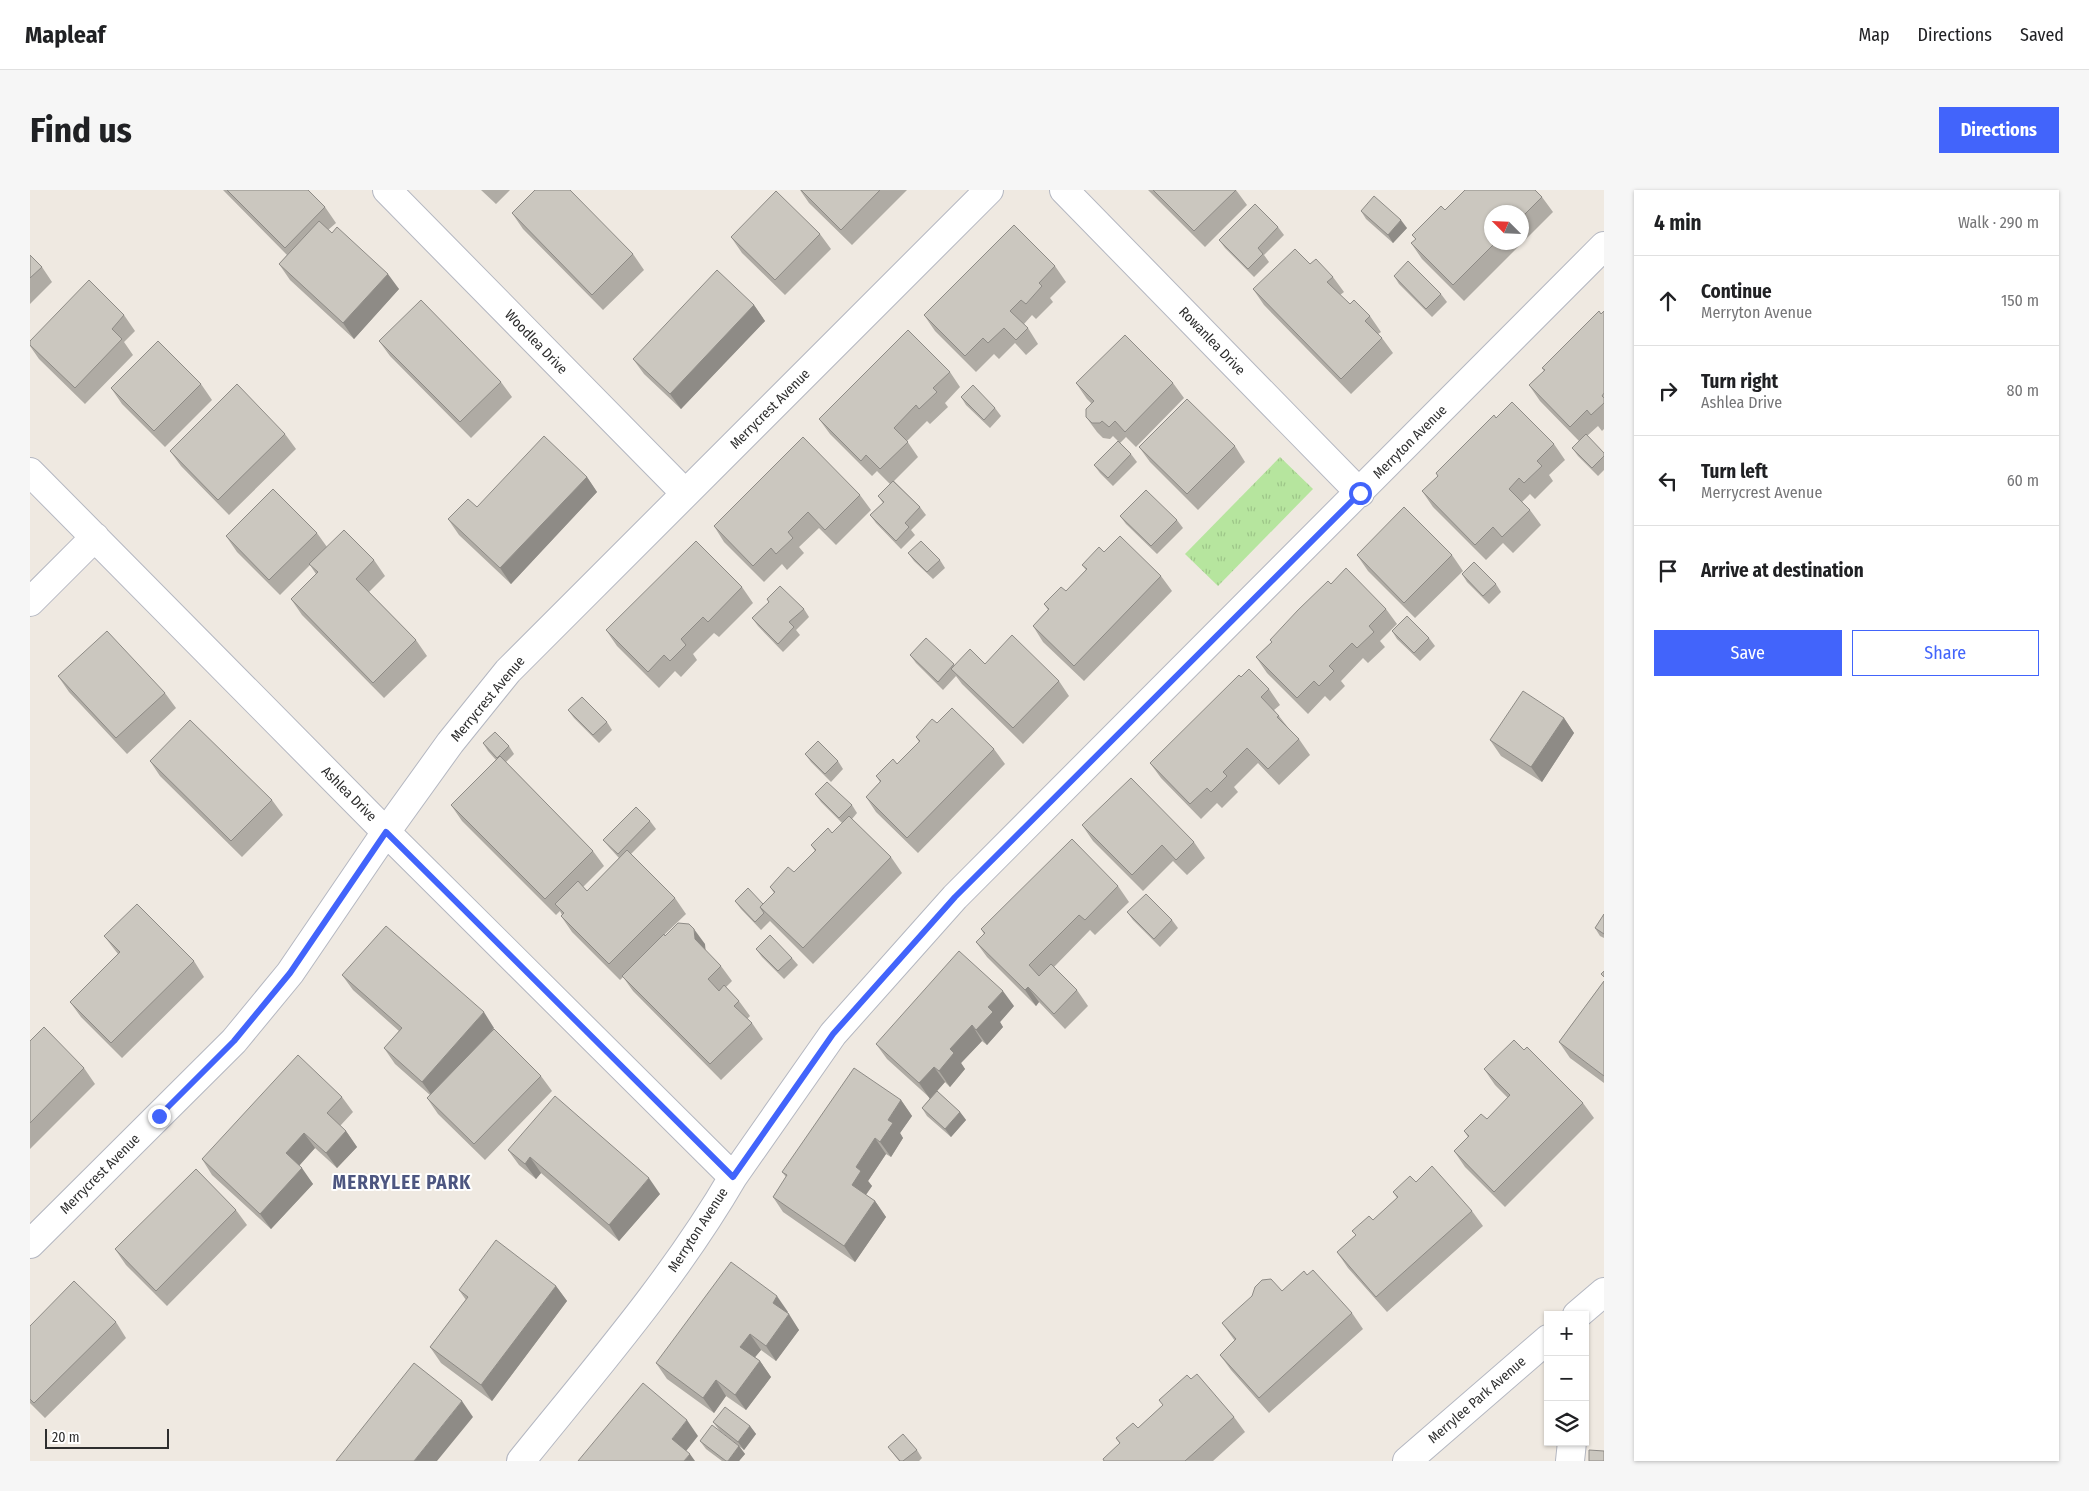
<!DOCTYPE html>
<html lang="en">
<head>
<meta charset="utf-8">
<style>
  :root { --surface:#fff; --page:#f6f6f6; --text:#202124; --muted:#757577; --line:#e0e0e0; --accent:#4264fb }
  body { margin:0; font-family:"Fira Sans Condensed",sans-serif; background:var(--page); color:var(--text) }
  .controls { position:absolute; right:15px; bottom:15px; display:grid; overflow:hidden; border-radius:0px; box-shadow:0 1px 4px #0004 }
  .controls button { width:45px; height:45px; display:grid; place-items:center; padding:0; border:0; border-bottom:1px solid var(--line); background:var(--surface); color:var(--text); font:25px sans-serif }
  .compass { position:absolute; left:1454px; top:15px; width:45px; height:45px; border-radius:50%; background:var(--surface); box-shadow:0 1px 4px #0004; rotate:294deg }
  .scale { position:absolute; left:15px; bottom:12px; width:124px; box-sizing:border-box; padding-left:5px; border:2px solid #2e2e2e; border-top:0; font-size:14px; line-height:18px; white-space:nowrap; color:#2e2e2e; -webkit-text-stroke:4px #fff; paint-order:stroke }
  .stop { position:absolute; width:15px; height:15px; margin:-11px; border:4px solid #4264fb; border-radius:50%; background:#fff }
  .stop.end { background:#4264fb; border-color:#fff; box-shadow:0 1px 5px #0008 }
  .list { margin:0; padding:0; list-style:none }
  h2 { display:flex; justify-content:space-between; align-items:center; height:65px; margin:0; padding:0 20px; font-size:21px }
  h2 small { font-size:16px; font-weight:400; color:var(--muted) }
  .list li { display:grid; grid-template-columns:32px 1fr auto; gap:15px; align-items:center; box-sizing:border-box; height:90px; padding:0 20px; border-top:1px solid var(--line) }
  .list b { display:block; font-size:19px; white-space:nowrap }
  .list p { margin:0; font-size:16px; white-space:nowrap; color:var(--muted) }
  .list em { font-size:16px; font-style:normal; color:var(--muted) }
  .actions { display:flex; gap:10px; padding:15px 20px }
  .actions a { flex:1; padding:11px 0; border:1px solid var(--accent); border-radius:0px; text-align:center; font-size:18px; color:var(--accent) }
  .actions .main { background:var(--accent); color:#fff }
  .icon { flex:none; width:28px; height:28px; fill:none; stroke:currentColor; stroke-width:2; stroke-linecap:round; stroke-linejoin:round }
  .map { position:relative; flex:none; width:1574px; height:1271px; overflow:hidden; border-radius:0px }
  header { display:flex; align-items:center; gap:30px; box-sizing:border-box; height:70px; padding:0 25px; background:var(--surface); border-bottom:1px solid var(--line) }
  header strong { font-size:24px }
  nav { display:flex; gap:28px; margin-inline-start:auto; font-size:18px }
  .intro { display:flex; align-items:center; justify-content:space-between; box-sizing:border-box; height:120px; padding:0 30px }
  h1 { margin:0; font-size:35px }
  .button { padding:12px 22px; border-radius:0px; background:var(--accent); color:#fff; font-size:18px; font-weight:700 }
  main { display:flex; gap:30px; padding:0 30px }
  aside { flex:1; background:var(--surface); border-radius:0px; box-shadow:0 1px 4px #0004 }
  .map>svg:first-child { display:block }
</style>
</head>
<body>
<header>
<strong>Mapleaf</strong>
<nav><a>Map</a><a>Directions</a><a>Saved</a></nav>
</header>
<div class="intro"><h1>Find us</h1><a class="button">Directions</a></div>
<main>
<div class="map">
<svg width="1574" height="1271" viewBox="0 0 1574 1271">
  <defs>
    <pattern id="park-tufts" width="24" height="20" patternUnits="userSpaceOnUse" patternTransform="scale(1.25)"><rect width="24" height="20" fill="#b6e59e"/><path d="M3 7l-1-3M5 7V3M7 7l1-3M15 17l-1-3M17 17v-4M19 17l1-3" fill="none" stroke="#9dc588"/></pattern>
  </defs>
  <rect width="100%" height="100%" fill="#efe9e1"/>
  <!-- park -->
  <path fill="url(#park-tufts)" d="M1250,267L1283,299L1188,396L1155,364Z"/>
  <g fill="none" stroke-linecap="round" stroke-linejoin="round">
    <!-- minor casing -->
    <g stroke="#b4b7c1" stroke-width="30">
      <path id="minor" d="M357,0L655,303
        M1034,0L1330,303
        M0,282L356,642L703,987
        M0,412L65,347
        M0,1054L204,851L260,783L356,642L420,553L478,481L959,0
        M1547,1125L1574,1102
        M491,1271C565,1179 643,1090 703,987L803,844L925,707L1574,56
        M1377,1271L1518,1149
        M1540,1271L1542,1252"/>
    </g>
    <!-- minor -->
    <use href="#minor" stroke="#fff" stroke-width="28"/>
  </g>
  <!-- wall -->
  <path fill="#afaba4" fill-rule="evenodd" d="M193,0H278L295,17L306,33L298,40L369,99L324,149L260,90L249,74L257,65Z
    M451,0H480L466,14Z
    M770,0H877L822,55L779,13Z
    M1118,0H1206L1217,15L1175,57Z
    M1512,7L1523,22L1434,111L1392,69L1381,53L1386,50L1382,45L1415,20ZM1492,22V52H1462Z
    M1331,21L1377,38L1363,53L1336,29Z
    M482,23L603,64L614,80L573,120L493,39Z
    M1248,37L1254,45L1234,65L1239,72L1224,87L1195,58L1189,50Z
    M790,44L801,59L755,105L712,63L701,47Z
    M0,65L12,77L22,92L0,114Z
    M1280,74L1303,87L1314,102L1310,105L1320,114L1340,126L1351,142L1348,144L1352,148L1363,163L1321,204L1234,115L1223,99Z
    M1025,76L1036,92L1020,108L1023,112L1006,129L1002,125L994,134L998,138L1008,154L996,165L985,153L969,169L964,164L946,182L905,141L894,125Z
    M1364,86L1411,104L1417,112L1402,127L1369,94Z
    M724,115L735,131L651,219L614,184L603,169Z
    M1574,121V239L1572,241L1568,236L1557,246L1574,263V280L1568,286L1548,266L1542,258L1549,251L1510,211L1499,195L1514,181L1512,178Z
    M94,125L105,141L94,152L103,165L55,214L9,169L0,156V151Z
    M349,151L471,192L482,207L441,248L360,166Z
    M920,182L930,197L915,213L918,217L900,234L897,231L877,251L888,267L864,291L890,317L896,325L881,340L885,345L871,359L846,333L840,325L853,313L848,306L860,294L847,281L842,286L800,244L789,229Z
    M1046,193H1143L1154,208L1106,257L1096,247L1090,253L1083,246L1080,249L1073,248L1067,242L1056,227L1061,213L1057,209Z
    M171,194L182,210L135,257L92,214L81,198Z
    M931,207L965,218L971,226L960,238L936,215Z
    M1466,228L1524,254L1535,270L1519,285L1523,291L1505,309L1500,304L1492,312L1500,320L1511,335L1483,363L1473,353L1456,370L1403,317L1392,301L1408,286L1406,283Z
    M255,244L266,259L199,325L151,276L140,261Z
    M1205,256L1215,272L1168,320L1120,272L1109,257Z
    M1101,264L1107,272L1083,296L1070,283L1064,275Z
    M557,287L567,302L481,394L429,345L418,329Z
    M830,305L841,320L806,355L789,338L769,357L774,363L757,380L752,374L734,392L694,352L684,336Z
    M1090,326L1147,330L1153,338L1127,364L1096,334Z
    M287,343L297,357L344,370L355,386L339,402L386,450L397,466L354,508L272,425L261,409L286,384L280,375L250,405L207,362L196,346Z
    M1074,362L1131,386L1142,401L1054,491L1013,452L1003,436L1018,420L1014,414L1036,401L1056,380L1052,375Z
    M878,363L910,370L915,378L903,389L884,371Z
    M1327,365H1422L1433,381L1385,428L1338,381Z
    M1432,384L1466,394L1471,402L1459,414L1437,392Z
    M1301,394L1356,419L1367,434L1350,451L1355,457L1338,473L1333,468L1311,491L1315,496L1300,511L1295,506L1278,524L1237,483L1226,467Z
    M712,397L723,413L689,447L684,443L663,464L667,470L651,487L645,481L629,498L587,456L576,440Z
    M737,409L774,419L779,427L766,440L770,445L753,462L728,436L722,428L739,412Z
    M1362,441L1399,448L1405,456L1390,471L1367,449Z
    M880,465L925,475L955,474L1029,491L1039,506L993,554L932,494L926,486L913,500L886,473Z
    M28,486L135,503L146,518L97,564L39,502Z
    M1239,499L1250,515L1244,520L1249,526L1260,540L1269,549L1280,565L1249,595L1228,573L1204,597L1208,602L1192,618L1187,613L1171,629L1131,588L1120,573Z
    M538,520L577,532L582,540L569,553L544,528Z
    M1534,528L1544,543L1512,592L1471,566L1460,550Z
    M907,533L964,559L975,574L888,663L846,622L836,607L850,592L846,586L867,574L889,552L886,547Z
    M453,553L479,556L484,564L476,572L563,661L574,676L553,697L557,701L589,668L579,657L573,650L620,631L626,639L601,664L645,708L656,724L634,745L635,746L675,754V760L691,776L702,791L696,797L709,811L720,826L717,829L722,833L733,849L691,890L603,801L593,787L590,790L542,742L531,726L532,725L530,721L526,725L432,631L421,615L466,570L458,561Z
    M775,564L808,571L813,579L801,592L781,572Z
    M120,571L242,610L253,625L212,667L130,586Z
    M785,604L822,615L827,623L822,629L861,667L872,683L783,774L740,731L731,740L711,719L705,711L733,714L744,703L740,697L764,682L785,661L781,655L802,643L812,633L791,612Z
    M1052,635L1164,652L1175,668L1157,685L1143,671L1113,701L1063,651Z
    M1088,696L1099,712L1065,745L1060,740L1024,777L1047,800L1058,816L1035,839L1009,812L1006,816L957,767L946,752L954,744L951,739Z
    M1097,722L1142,730L1148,738L1130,757L1103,730Z
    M1574,724V748L1570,746L1565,738Z
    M74,746L164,771L174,787L92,868L51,827L40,812L88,764Z
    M726,759L762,768L768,775L754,789L732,767Z
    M312,785L464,838L454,850L511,886L522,901L455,970L408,924L397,908L400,905L365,874L354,858L369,841L323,800Z
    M1574,791V893L1540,868L1529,852Z
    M984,816L970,832L973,837L957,855L952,851L931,873L935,879L920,897L915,892L907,901L930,922L936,930L921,947L897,926L892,918L900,908L857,869L846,854Z
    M0,851L54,878L65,894L0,959Z
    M1494,860L1553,913L1564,928L1475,1017L1435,977L1424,961L1438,947L1434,941L1457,929L1478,908L1465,895L1454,879Z
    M312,907L323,922L310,936L316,941L327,957L307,978L285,958L269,976L283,994L241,1039L182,985L172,969Z
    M871,910L882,926L870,943L873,948L861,967L856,964L838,991L842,996L836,1005L845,1011L856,1027L825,1072L753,1022L743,1007L756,987L752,982Z
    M478,960L630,1004L589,1051L511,983L506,989L489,975Z
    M1386,992L1442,1021L1453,1036L1357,1122L1318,1078L1307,1062L1326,1045L1322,1041L1343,1030L1367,1008L1363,1002Z
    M206,1020L217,1035L137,1116L96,1075L85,1059Z
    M1277,1085L1322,1123L1333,1139L1239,1223L1201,1180L1190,1165L1205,1151L1192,1133L1252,1101Z
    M526,1096L537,1111L462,1211L411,1173L400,1157L436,1110L429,1100Z
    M758,1122L757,1123L769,1140L746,1171L731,1160L725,1167L730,1171L741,1187L716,1220L696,1206L684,1223L637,1189L626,1173Z
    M86,1132L96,1148L15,1228L0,1213V1136Z
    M1161,1189L1204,1227L1215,1242L1183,1271H1074L1090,1254L1086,1248L1108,1238L1133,1215L1129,1210Z
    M683,1232L720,1236L726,1244L714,1260L689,1240Z
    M670,1251L709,1256L715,1264L709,1271H692L676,1259Z
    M858,1257L887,1260L892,1268L889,1271H869Z"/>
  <!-- shaded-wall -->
  <path fill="#8e8b86" d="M1371,30L1377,38L1363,53L1358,45Z
    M358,84L369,99L324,149L313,133Z
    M724,115L735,131L651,219L640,204Z
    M557,287L567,302L481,394L470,378Z
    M1534,528L1544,543L1512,592L1501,577Z
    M664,739L675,754L676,764L665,749Z
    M998,797L1009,812L1006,816L995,800Z
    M973,801L984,816L970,832L973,837L957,855L946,840L958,817Z
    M454,822L464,838L403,907L392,892Z
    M942,835L952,851L931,873L935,879L920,897L909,881L920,859Z
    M904,877L915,892L900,909L889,893Z
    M871,910L882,926L870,943L873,948L861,967L850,952L858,930Z
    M930,922L936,930L921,947L915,939Z
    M316,941L327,957L307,978L296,963Z
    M274,943L285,958L266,979L256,963Z
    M845,948L856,964L838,991L842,996L832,1010L822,995L826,977Z
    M500,967L511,983L506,989L495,974Z
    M272,978L283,994L241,1039L230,1024Z
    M619,988L630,1004L589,1051L579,1035Z
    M845,1011L856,1027L825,1072L814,1056Z
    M526,1096L537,1111L462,1211L451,1195Z
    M747,1106L758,1122L754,1128L743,1113Z
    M759,1124L769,1140L746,1171L736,1156Z
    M720,1144L731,1160L721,1172L710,1157Z
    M730,1171L741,1187L716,1220L705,1205Z
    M686,1190L696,1206L684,1223L673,1208Z
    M432,1211L443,1227L407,1271H384Z
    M657,1230L668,1246L653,1265L642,1249Z
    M720,1236L726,1244L714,1260L708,1252Z
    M709,1256L715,1264L709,1271H698Z
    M660,1264L665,1271H654Z"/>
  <!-- building -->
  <path fill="#cbc7bf" stroke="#8e8b86" d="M197,0H278L295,17L255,58Z
    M505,0H540L603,64L562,105L482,23Z
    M771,0H850L811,40Z
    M1123,0H1206L1164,41Z
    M1435,0H1505L1512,7L1492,27V22H1462V52H1466L1423,95L1381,53L1386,49L1382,45L1411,16L1415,20Z
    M746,1L790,44L745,90L701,47Z
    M1344,6L1371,30L1358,45L1331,21Z
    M1225,14L1248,37L1228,58L1233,64L1218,79L1189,50Z
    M289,31L302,43L307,37L358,84L313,133L249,74Z
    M984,35L1025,76L1009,93L1012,96L996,114L991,110L980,121L998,138L986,150L974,138L958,153L953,148L935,166L894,125Z
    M1265,59L1280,74L1286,69L1303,87L1297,92L1320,114L1324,110L1340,126L1335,131L1352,148L1311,189L1223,99Z
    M0,65L12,77L0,88Z
    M1378,71L1411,104L1396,119L1364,86Z
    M687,80L724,115L640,204L603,169Z
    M59,90L94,125L82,139L92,149L45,198L0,155V151Z
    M391,110L471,192L430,232L349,151Z
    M1569,121L1571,124L1574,121V203L1572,206L1574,208V213L1561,225L1557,220L1540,237L1499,195L1515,180L1512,178Z
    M878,140L920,182L903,198L907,202L889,219L886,215L864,238L878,252L850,279L836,265L831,271L789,229Z
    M1095,145L1143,193L1095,242L1085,231L1079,237L1072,231L1070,233H1062L1056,227V219L1064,211L1046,193Z
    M128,151L171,194L124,241L81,198Z
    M207,194L255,244L188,310L140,261Z
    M943,195L965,218L954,230L931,207Z
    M1157,209L1205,256L1157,304L1109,257Z
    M1482,212L1524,254L1507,271L1512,276L1494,293L1489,288L1479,299L1500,320L1472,347L1463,337L1445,355L1392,301L1408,286L1406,283L1464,225L1466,228Z
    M1556,244L1574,263V266L1562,278L1542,258Z
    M514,246L557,287L470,378L418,329L438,309L447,317Z
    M773,247L830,305L795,340L778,322L758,342L763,348L746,364L741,358L723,376L684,336Z
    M1088,251L1101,264L1078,288L1064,275Z
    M863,291L890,317L875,333L879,337L866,351L840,325L854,312L848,306Z
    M243,299L287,343L239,390L196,346Z
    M1116,300L1147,330L1121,356L1090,326Z
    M1374,317L1422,365L1374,413L1327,365Z
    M314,340L344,370L326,389L386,450L343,493L261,409L288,382L279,374Z
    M1090,346L1131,386L1044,476L1003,436L1019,419L1014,414L1031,397L1036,401L1057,379L1052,375L1069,357L1074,362Z
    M666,351L712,397L678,432L673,427L651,449L656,455L640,471L634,465L618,482L576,440Z
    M891,351L910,370L897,382L878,363Z
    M1444,372L1466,394L1453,406L1432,384Z
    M1316,378L1356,419L1339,436L1344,442L1327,458L1322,453L1299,476L1304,481L1289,496L1284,491L1267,508L1226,467L1242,452L1240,450L1268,420L1298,391L1301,394Z
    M750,396L774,419L759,432L764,437L748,454L722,428L739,412L737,409Z
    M1377,426L1399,448L1384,463L1362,441Z
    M77,441L135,503L86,548L28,486Z
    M982,445L1029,491L983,538L921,479L940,459L955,474Z
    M896,448L924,474L908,492L880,465Z
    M1219,479L1239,499L1231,507L1249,526L1247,527L1269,549L1238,579L1217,558L1193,582L1197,586L1181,602L1177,598L1160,614L1120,573L1209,485L1211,487Z
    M1493,501L1534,528L1501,577L1460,550Z
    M552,507L577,532L563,545L538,520Z
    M922,518L964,559L877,648L836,607L851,591L846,586L863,569L867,574L890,551L886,547L902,529L907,533Z
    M160,530L242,610L201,651L120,571Z
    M465,542L479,556L467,568L453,553Z
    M788,551L808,571L795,584L775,564Z
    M470,566L563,661L515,709L421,615Z
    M1101,588L1164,652L1146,670L1132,655L1102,685L1052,635Z
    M797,592L822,615L809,628L785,604Z
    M606,617L620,631L588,664L573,650Z
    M819,626L861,667L773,758L730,717L745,702L740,697L758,677L764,682L786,660L781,655L798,638L802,643Z
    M1042,649L1088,696L1055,730L1049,725L999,775L1009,786L1021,774L1047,800L1024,824L998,797L995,800L946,752L955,743L951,739Z
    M597,660L645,708L579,774L531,726L534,723L525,714L548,691L557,701Z
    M718,698L733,714L730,717L734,723L725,732L705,711Z
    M1116,704L1142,730L1124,749L1097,722Z
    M107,714L164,771L81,853L40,812L90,762L74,746Z
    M1574,724V744L1565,738Z
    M648,733L659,734L664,739L665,749L691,776L678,789L689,801L694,795L709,811L704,816L722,833L680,874L592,786L634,744L635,746Z
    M356,736L454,822L392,892L354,858L372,838L312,785Z
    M740,745L762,768L748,781L726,759Z
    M929,761L973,801L958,817L963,822L946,840L942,835L920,859L924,863L909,881L904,877L889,893L846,854Z
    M1574,781V787L1571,784Z
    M1574,791V886L1529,852Z
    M14,837L54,878L0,933V851Z
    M464,839L511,886L444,954L397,908Z
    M1484,850L1494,860L1497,857L1553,913L1464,1002L1424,961L1439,946L1434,941L1451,924L1457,929L1480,905L1454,879Z
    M268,865L312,907L297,923L316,941L296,963L274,943L256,963L272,978L230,1024L172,969Z
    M824,878L871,910L858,930L863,933L850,952L845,948L826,977L831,981L822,995L845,1011L814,1056L743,1007L757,985L752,982Z
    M907,901L930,922L915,939L892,918Z
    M525,906L619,988L579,1035L500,967L495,974L478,960Z
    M1402,976L1442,1021L1346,1107L1307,1062L1326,1045L1322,1041L1339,1026L1343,1030L1368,1007L1363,1002L1380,986L1386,992Z
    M166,979L206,1020L126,1101L85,1059Z
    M466,1050L526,1096L451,1195L400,1157L438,1107L429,1100Z
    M701,1072L747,1106L743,1113L759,1124L736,1156L720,1144L710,1157L730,1171L705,1205L686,1190L673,1208L626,1173Z
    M1283,1080L1322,1123L1229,1208L1190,1165L1206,1149L1192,1133L1222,1106L1225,1097L1232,1090L1241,1089L1252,1101L1274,1081L1277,1085Z
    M44,1091L86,1132L4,1213L0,1209V1136Z
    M384,1173L432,1211L384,1271H306Z
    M1167,1184L1204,1227L1155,1271H1074L1073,1269L1090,1253L1086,1248L1103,1233L1108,1238L1133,1215L1129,1210L1157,1185L1161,1189Z
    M613,1193L657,1230L642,1249L660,1264L654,1271H548Z
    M695,1217L720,1236L708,1252L683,1232Z
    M682,1235L709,1256L698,1271H696L670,1251Z
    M873,1244L887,1260L873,1271H870L858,1257Z
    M1559,1260L1574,1261V1271H1559Z"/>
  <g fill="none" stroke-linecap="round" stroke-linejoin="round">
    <!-- route -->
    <path stroke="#4264fb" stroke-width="6" d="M129,926L204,851L260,783L356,642L703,987L803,844L925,707L1330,303"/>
  </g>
  <g text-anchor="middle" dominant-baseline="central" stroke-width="4" stroke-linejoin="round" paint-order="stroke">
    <!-- street labels -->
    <g font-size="14" fill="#2e2e2e" stroke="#fff">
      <text transform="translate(1182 151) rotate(46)">Rowanlea Drive</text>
      <text transform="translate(506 152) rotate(46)">Woodlea Drive</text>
      <text transform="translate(740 219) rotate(-45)">Merrycrest Avenue</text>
      <text transform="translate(1380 252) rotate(-45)">Merryton Avenue</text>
      <text transform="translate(458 509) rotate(-50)">Merrycrest Avenue</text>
      <text transform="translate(319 604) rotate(45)">Ashlea Drive</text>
      <text transform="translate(70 984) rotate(-45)">Merrycrest Avenue</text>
      <text transform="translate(668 1040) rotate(-57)">Merryton Avenue</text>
      <text transform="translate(1447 1210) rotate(-41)">Merrylee Park Avenue</text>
    </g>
    <!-- district labels -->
    <g font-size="19" font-weight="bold" letter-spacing="1" fill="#4d5680" stroke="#fff">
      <text x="372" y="992">MERRYLEE PARK</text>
    </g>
  </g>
</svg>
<div class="controls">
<button>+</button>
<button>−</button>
<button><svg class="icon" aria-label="layers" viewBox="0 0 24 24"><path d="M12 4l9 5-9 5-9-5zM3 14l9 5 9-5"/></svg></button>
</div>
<svg class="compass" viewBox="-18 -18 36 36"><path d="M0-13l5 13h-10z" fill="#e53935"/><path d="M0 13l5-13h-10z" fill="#757577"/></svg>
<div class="scale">20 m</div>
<div class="stop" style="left:1330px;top:303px"></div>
<div class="stop end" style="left:129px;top:926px"></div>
</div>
<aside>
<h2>4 min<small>Walk · 290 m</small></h2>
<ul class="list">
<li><svg class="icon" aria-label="ahead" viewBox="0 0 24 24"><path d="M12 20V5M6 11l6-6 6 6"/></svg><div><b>Continue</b><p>Merryton Avenue</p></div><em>150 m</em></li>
<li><svg class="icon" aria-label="right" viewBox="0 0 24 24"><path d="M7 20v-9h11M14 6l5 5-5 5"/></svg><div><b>Turn right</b><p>Ashlea Drive</p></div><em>80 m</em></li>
<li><svg class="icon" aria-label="left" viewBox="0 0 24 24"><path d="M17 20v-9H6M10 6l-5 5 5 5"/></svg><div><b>Turn left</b><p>Merrycrest Avenue</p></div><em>60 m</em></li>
<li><svg class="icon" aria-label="arrive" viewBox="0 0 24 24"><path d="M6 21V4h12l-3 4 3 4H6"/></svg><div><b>Arrive at destination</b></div></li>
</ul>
<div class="actions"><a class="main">Save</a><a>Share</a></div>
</aside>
</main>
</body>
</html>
